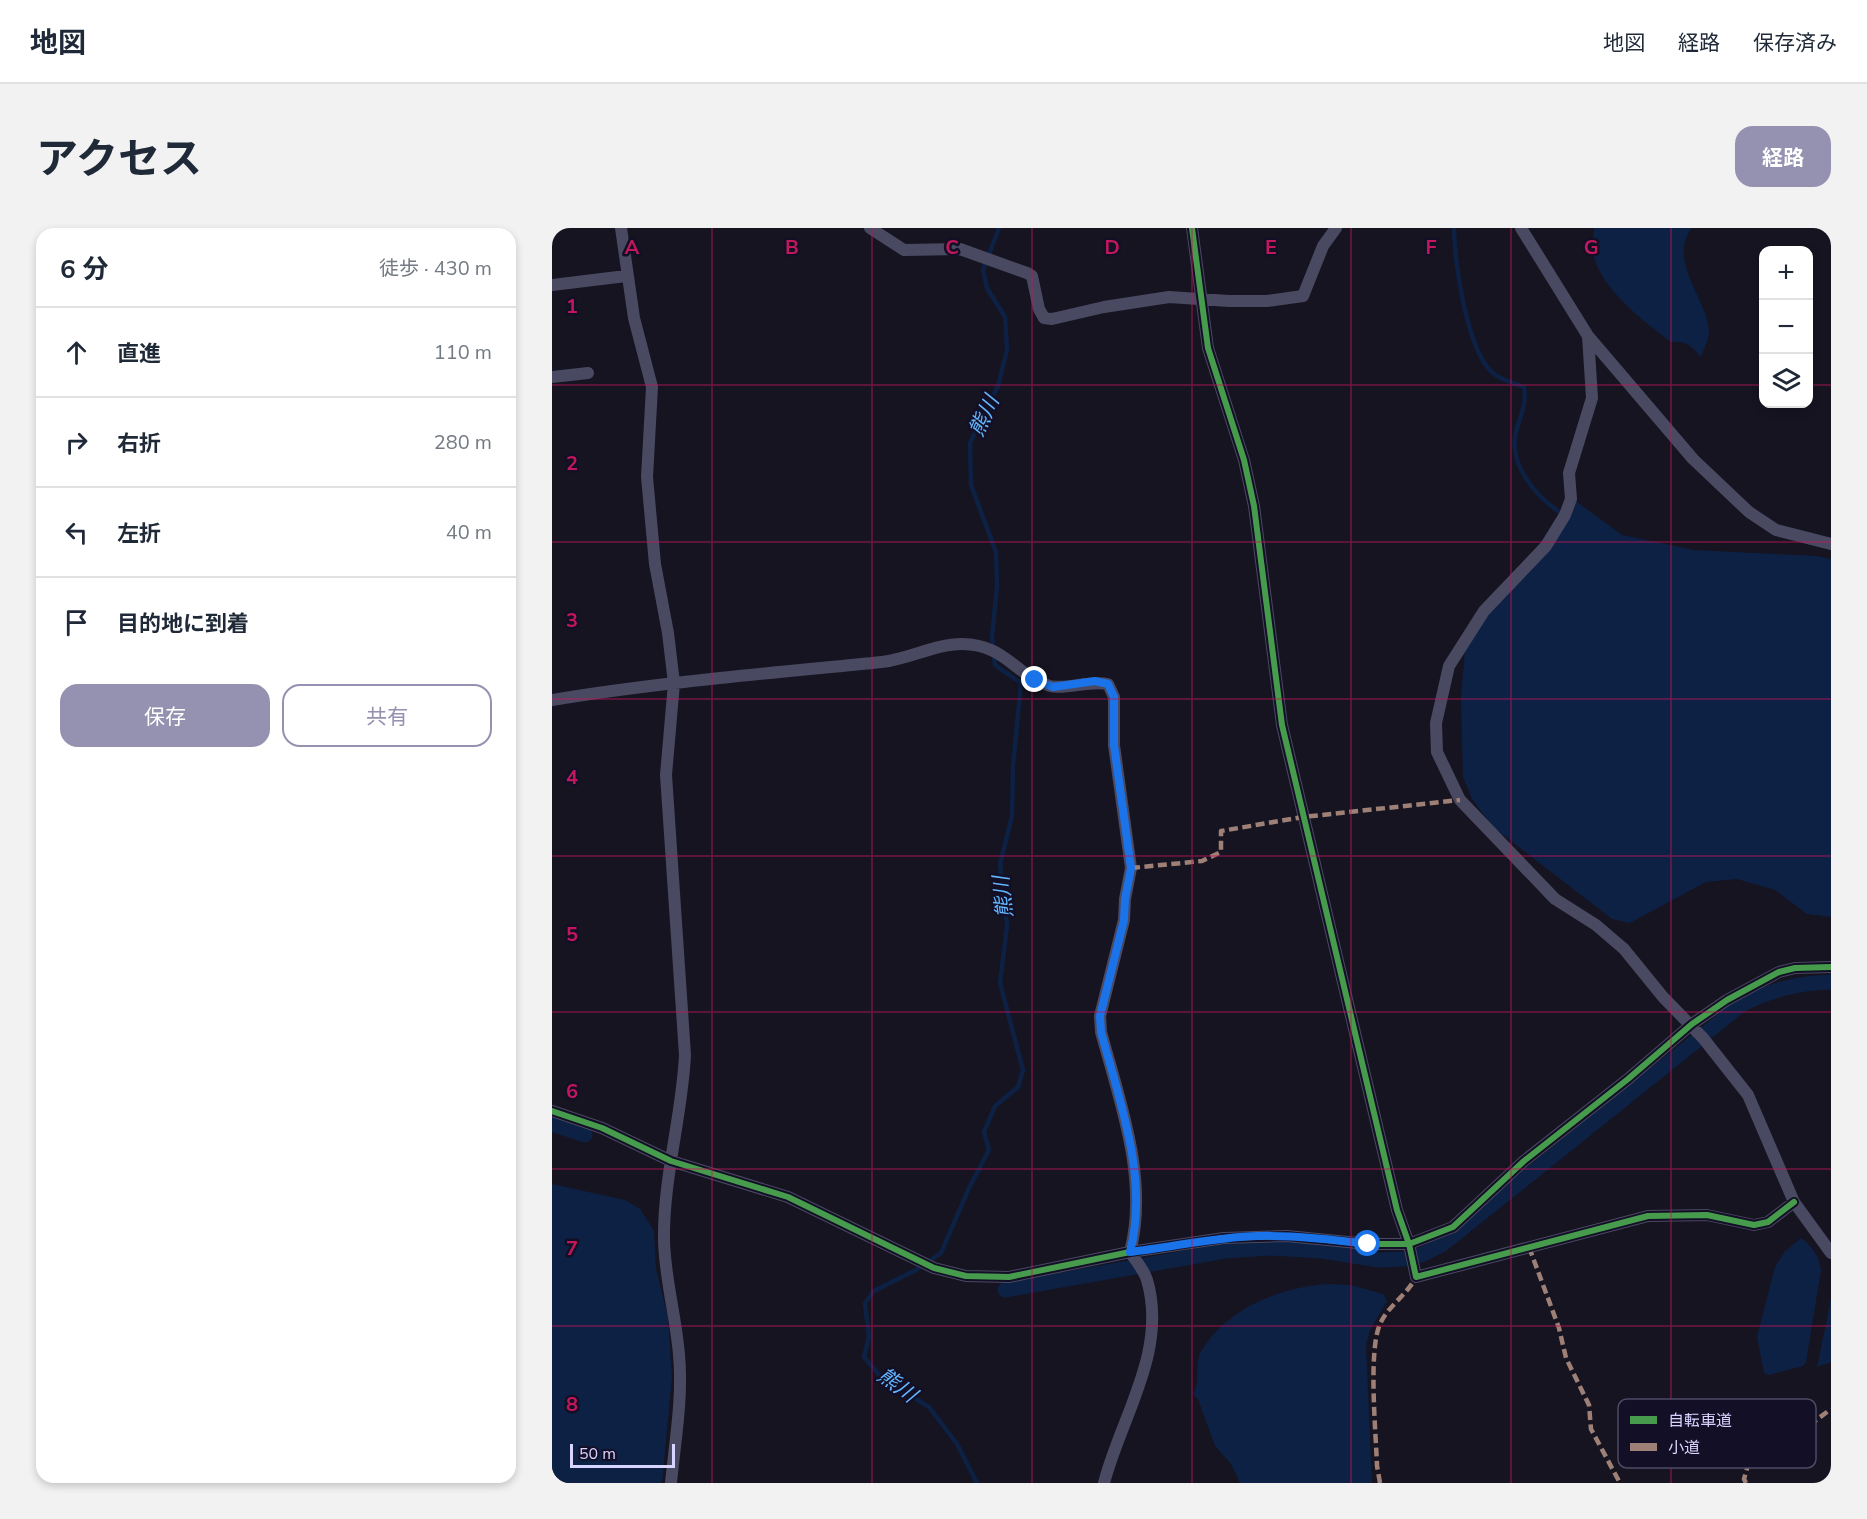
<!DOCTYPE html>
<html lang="ja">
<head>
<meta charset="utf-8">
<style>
  :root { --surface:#fff; --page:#f2f2f3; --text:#1f2937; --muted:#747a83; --line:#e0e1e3; --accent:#9591b1 }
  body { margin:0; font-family:"Nunito Sans","Noto Sans JP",sans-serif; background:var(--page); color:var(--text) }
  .controls { position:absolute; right:18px; top:18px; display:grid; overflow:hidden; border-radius:12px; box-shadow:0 3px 9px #0003 }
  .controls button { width:54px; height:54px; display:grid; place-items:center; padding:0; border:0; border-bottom:2px solid var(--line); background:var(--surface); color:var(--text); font:30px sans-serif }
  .scale { position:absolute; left:18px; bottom:15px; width:105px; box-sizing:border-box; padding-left:6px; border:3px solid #d9d4ff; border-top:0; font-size:16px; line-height:21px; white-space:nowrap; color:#d9d4ff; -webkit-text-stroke:4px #130f26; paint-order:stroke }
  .stop { position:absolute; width:18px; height:18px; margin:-14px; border:4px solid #1a73e8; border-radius:50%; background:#fff }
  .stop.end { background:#1a73e8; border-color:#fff; box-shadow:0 2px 6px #0008 }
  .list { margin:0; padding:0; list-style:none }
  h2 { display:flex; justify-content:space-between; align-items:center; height:78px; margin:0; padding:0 24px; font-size:26px }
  h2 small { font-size:20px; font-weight:400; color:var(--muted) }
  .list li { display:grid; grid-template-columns:39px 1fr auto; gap:18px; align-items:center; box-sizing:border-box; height:90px; padding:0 24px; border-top:2px solid var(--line) }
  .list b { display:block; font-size:22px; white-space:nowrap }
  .list em { font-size:20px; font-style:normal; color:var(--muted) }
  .actions { display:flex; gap:12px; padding:18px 24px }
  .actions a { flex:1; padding:14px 0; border:2px solid var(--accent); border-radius:18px; text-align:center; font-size:21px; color:var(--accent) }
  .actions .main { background:var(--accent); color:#fff }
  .icon { flex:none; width:33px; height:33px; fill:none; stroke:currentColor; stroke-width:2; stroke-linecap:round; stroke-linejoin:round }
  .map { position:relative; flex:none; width:1279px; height:1255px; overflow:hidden; border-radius:18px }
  header { display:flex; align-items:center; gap:36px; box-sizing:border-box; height:84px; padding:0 30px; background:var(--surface); border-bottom:2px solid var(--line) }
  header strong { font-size:28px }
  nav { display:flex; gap:33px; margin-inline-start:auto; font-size:21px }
  .intro { display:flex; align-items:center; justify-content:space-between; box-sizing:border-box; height:144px; padding:0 36px }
  h1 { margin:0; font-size:42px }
  .button { padding:15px 27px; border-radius:18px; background:var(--accent); color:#fff; font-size:21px; font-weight:700 }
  main { display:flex; gap:36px; padding:0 36px }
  aside { flex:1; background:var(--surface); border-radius:18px; box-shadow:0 3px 9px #0003 }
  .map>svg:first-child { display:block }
</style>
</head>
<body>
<header>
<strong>地図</strong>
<nav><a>地図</a><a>経路</a><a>保存済み</a></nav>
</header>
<div class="intro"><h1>アクセス</h1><a class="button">経路</a></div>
<main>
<aside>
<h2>6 分<small>徒歩 · 430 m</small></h2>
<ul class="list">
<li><svg class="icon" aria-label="ahead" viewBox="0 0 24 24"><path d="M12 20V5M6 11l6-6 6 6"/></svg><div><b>直進</b></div><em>110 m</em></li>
<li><svg class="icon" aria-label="right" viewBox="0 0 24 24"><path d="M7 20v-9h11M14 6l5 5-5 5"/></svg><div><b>右折</b></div><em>280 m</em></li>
<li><svg class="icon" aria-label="left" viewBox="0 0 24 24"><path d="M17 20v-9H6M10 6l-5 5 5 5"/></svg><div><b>左折</b></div><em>40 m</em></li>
<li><svg class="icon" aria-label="arrive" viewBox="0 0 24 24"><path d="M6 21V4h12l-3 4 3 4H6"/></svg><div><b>目的地に到着</b></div></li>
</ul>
<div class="actions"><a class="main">保存</a><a>共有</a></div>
</aside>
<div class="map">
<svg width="1279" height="1255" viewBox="0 0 1279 1255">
  <rect width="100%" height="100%" fill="#161421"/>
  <!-- water -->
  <path fill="#0d2144" d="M1042,0H1140C1112,35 1164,79 1156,111C1154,117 1151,123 1149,129C1138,117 1135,113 1119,114C1090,92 1044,58 1040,19C1040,13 1042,6 1042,0Z
    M1021,271L1070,307L1142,322L1264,328L1279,331V689L1255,686L1223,662L1185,651L1154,654L1078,695L1060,691L941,599L920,571L911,549L909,468L913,423L929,392Z
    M0,956L73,972L88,981L102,1003L104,1041L116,1089L120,1148L110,1255H0Z
    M1249,1010C1260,1018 1267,1028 1269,1042L1254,1134L1251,1138L1217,1147L1212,1145L1205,1108L1223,1039L1233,1023Z
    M776,1056L799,1057L831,1066L835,1073L818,1102L814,1116L820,1255H688L679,1236L663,1218L646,1171L641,1166C650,1152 641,1136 650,1122C675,1080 729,1059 776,1056Z
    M1279,1071V1134L1265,1139Z"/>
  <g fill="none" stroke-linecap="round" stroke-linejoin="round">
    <!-- stream -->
    <path stroke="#0d2144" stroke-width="4.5" d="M902,0C902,33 915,125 942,146C950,152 962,155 972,159C975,176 968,188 964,204C956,238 985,269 1010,286
      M425,1255L405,1216L377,1179L329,1149L312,1129L317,1109L313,1075L322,1063L364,1042L389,1025L417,960L437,922L432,904L443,878L466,859L471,842L448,755L455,698L448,636L460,588L461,538L469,455L443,437L440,409L445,358L444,324L419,257L418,215L446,158L455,122L453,89L435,60L431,42L447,0"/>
    <!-- canal -->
    <path stroke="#0d2144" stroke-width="15" d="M0,896L33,907
      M453,1062L673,1023L718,1020L770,1023L827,1032L851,1031L869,1027L891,1016L1189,777C1219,762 1245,755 1279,754"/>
    <!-- minor -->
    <path stroke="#4a4962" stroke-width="12" d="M69,0L82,90L100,159L95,249L103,336L116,405L122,455L114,547L133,827C130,889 111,950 112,1013C113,1051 124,1089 127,1127C131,1169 123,1213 119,1255
      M318,0L352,22L408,21L475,45L480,48L487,81L492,90L500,91L552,79L617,69L677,73H715L751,68L771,18L784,0
      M640,0L656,120L692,232L702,278L730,497L845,982L857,1016L864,1049L1096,988L1155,987L1202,997L1216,994L1242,974
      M969,0L1036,108L1141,231L1197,284L1224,302L1279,316
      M0,57L74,48
      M1036,108L1040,170L1017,245L1019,271L1013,287L994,318L932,383L897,438L884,495L885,524L908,572L1003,671L1044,697L1072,721L1111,769L1151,810L1196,867L1242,974L1279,1025
      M0,149L36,145
      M0,472C109,454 220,445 330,434C357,431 383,416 410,416C453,416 464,448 498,458C514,462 537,452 556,456L562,469V517L579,640L573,671L572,692L548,788L549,804C568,874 597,952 578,1024C584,1033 592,1042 595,1052C616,1123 569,1189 552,1255
      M0,883L50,900L119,933L236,969L382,1040L414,1048L457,1049L578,1024L672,1010L735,1008L816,1016H857L901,999L972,933L1076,851L1140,796L1175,772L1227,744L1243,740L1279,739"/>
    <!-- quiet -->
    <path stroke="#9e8076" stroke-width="4.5" stroke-dasharray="9 4.5" stroke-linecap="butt" d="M579,640L650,633L669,624V603L751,589L908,572
      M977,1019L1007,1100L1014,1130L1037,1177L1039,1201L1068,1255
      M828,1255L825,1238C824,1205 816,1123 828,1096C836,1078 855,1067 864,1049
      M1194,1255L1192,1251L1198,1230L1235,1214L1279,1181"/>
    <!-- cycleway casing -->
    <g stroke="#130f26" stroke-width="10">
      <path id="cycleway" d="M640,0L656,120L692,232L702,278L730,497L845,982L857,1016L864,1049L1096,988L1155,987L1202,997L1216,994L1242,974
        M0,883L50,900L119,933L236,969L382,1040L414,1048L457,1049L578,1024L672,1010L735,1008L816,1016H857L901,999L972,933L1076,851L1140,796L1175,772L1227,744L1243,740L1279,739"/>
    </g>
    <!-- cycleway -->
    <use href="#cycleway" stroke="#469c4c" stroke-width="6"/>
  </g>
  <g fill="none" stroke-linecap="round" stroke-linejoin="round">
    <!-- route -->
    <path stroke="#1a73e8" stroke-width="8" d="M483,452L501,459L543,453L556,456L562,469V517L579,640L573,671L572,692L548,788L549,804C568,874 597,952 578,1024C621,1019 663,1009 706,1008C743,1007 779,1011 816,1016"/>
  </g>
  <!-- grid -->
  <path fill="none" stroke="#c2185b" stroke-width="1.5" stroke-opacity="0.55" d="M160,0V1255M320,0V1255M480,0V1255M640,0V1255M799,0V1255M959,0V1255M1119,0V1255M0,157H1212M1256,157H1279M0,314H1279M0,471H1279M0,628H1279M0,784H1279M0,941H1279M0,1098H1279"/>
  <g text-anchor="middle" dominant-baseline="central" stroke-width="5" stroke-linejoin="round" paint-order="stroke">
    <!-- water labels -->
    <g font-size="21" font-style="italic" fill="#62b6ff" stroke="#130f26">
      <text transform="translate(432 188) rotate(-65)">熊川</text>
      <text transform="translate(451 669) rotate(-96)">熊川</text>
      <text transform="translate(345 1157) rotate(36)">熊川</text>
    </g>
  </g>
  <!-- legend -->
  <rect x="1066" y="1171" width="198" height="69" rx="9" fill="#130f26" stroke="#4e4a67" stroke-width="1.5"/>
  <rect x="1078" y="1188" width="27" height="8" fill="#469c4c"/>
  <rect x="1078" y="1215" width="27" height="8" fill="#9e8076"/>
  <g font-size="16" fill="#d9d4ff">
    <text x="1116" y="1198">自転車道</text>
    <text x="1116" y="1225">小道</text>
  </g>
  <g font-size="20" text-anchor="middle" font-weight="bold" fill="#c2185b" stroke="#130f26" stroke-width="5" stroke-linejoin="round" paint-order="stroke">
    <text x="80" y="26">A</text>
    <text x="240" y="26">B</text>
    <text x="400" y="26">C</text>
    <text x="560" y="26">D</text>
    <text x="719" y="26">E</text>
    <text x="879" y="26">F</text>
    <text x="1039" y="26">G</text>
    <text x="20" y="85">1</text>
    <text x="20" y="242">2</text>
    <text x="20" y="399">3</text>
    <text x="20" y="556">4</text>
    <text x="20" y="713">5</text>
    <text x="20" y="870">6</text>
    <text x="20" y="1027">7</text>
    <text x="20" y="1183">8</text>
  </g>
</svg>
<div class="controls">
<button>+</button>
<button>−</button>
<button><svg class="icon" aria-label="layers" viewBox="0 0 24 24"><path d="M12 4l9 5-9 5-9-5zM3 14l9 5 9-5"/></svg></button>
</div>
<div class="scale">50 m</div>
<div class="stop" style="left:816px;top:1016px"></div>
<div class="stop end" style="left:483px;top:452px"></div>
</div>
</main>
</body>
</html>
